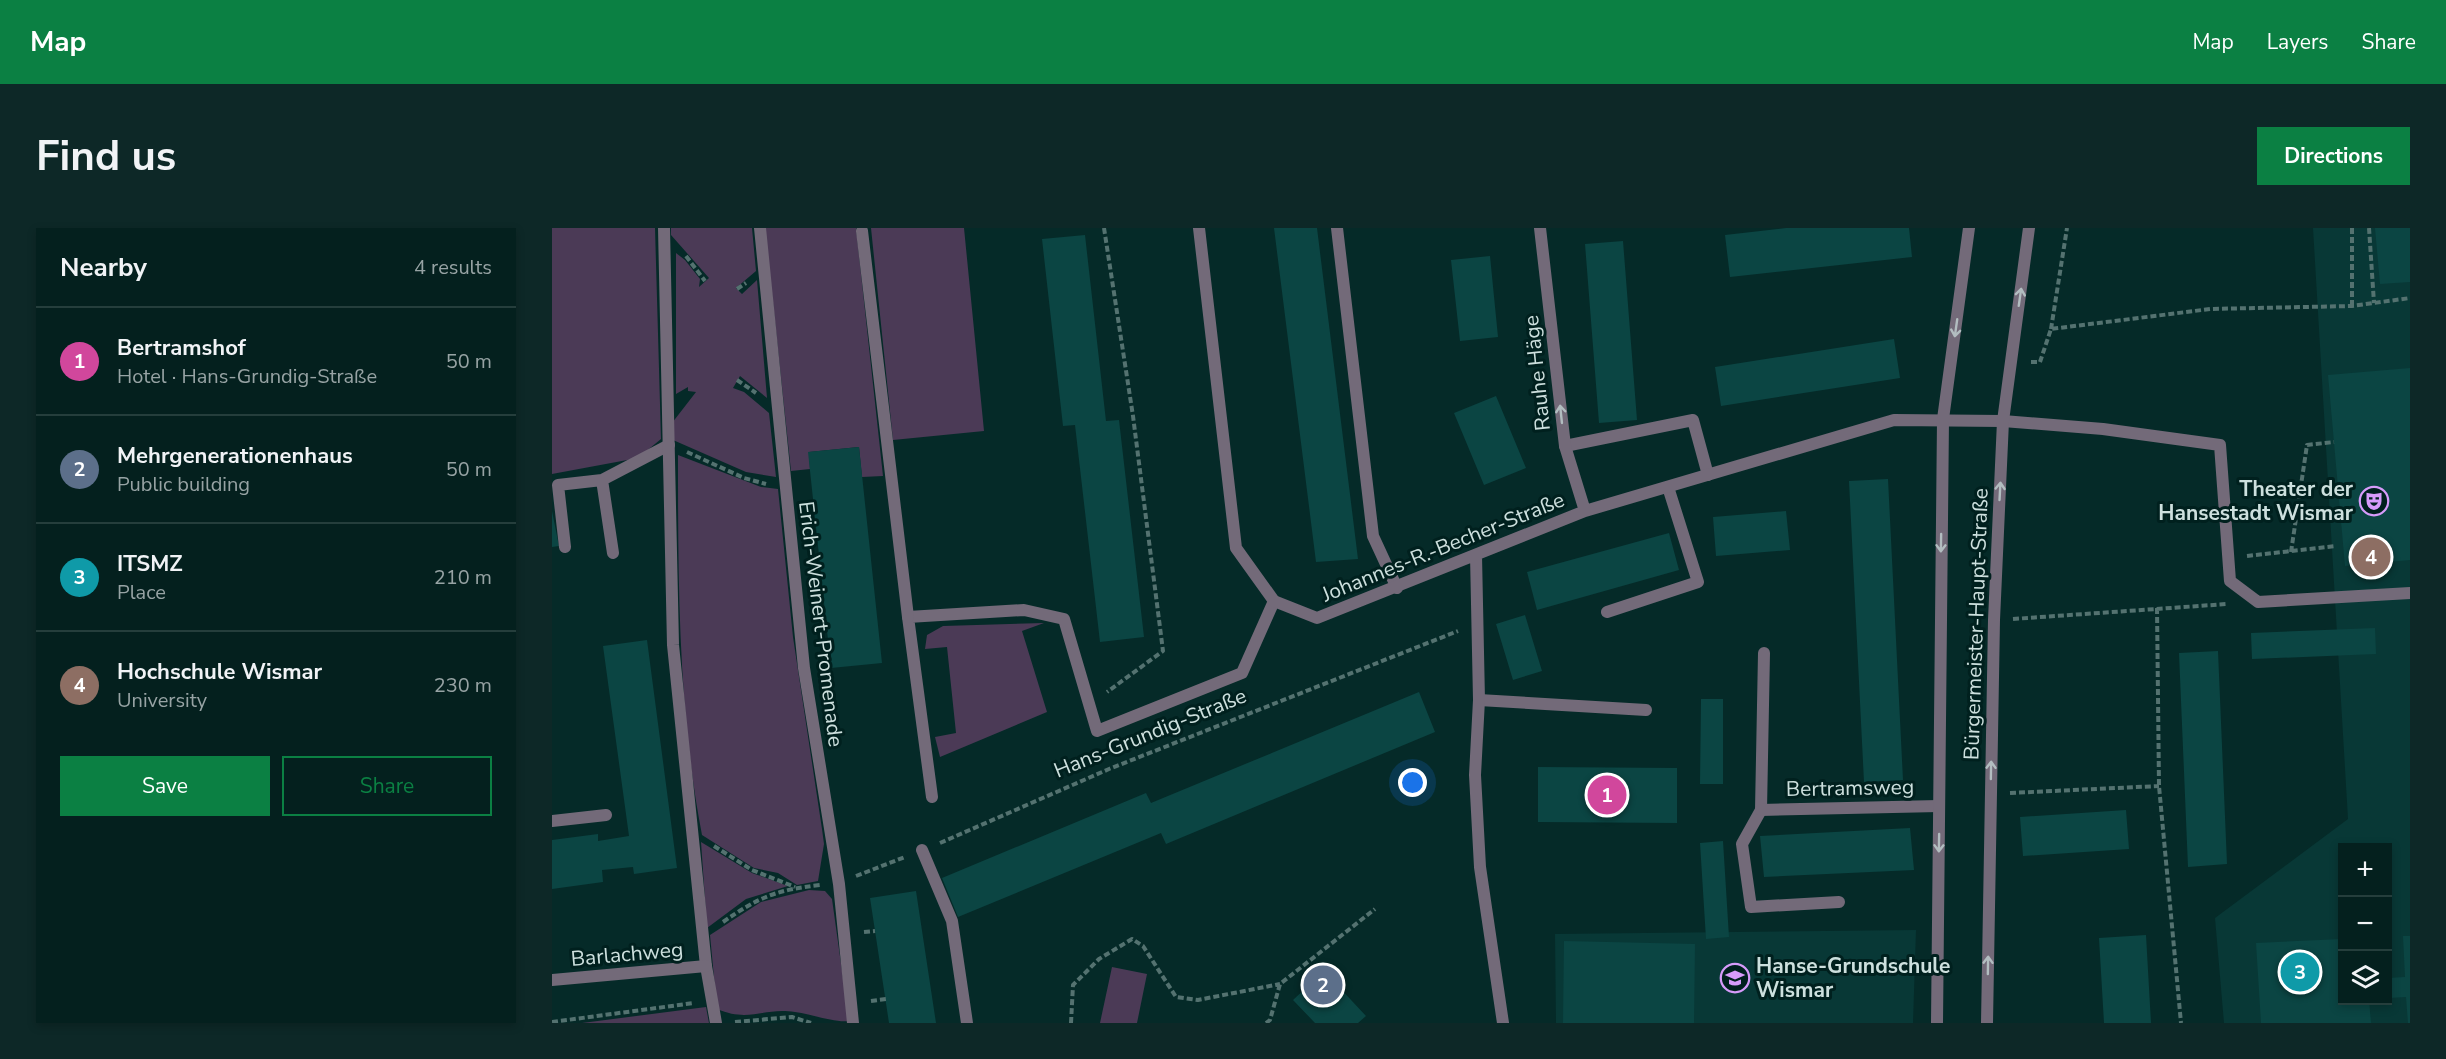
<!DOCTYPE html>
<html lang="en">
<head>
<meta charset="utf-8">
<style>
  :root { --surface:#04201e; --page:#0d2827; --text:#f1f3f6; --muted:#97a3a4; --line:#253e3c; --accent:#0b8043 }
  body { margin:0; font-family:"Nunito Sans",sans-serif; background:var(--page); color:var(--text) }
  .controls { position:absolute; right:18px; bottom:18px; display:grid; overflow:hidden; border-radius:0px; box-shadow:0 3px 9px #0003 }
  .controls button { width:54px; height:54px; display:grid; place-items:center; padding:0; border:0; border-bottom:2px solid var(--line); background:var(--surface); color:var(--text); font:30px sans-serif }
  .you { position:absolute; left:861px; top:555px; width:21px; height:21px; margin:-15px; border:4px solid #fff; border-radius:50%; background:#1a73e8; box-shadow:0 0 0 9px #1a73e833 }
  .badge { display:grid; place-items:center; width:39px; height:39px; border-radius:50%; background:var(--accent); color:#fff; font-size:20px; font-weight:700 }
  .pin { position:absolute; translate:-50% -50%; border:3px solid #fff; box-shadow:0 2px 6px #0006 }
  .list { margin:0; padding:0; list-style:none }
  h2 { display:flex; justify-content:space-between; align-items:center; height:78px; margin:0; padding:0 24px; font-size:26px }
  h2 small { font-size:20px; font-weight:400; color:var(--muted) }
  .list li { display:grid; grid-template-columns:39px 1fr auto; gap:18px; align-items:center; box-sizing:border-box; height:108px; padding:0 24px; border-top:2px solid var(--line) }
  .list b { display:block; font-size:22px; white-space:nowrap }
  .list p { margin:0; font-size:20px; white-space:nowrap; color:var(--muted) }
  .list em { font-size:20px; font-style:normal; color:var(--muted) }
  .actions { display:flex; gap:12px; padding:18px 24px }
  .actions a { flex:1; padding:14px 0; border:2px solid var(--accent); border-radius:0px; text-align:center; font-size:21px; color:var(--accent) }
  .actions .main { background:var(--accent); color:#fff }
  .icon { flex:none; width:33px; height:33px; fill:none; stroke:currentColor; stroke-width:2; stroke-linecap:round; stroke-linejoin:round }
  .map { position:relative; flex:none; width:1858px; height:795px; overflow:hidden; border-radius:0px }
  header { display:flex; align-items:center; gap:36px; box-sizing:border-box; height:84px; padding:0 30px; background:var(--accent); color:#fff }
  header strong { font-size:28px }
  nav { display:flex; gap:33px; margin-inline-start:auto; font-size:21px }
  .intro { display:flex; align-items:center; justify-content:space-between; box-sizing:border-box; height:144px; padding:0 36px }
  h1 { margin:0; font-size:42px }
  .button { padding:15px 27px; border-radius:0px; background:var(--accent); color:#fff; font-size:21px; font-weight:700 }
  main { display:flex; gap:36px; padding:0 36px }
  aside { flex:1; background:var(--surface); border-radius:0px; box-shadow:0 3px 9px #0003 }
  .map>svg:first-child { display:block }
</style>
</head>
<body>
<header>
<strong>Map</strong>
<nav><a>Map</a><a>Layers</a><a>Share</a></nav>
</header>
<div class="intro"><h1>Find us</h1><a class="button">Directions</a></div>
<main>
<aside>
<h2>Nearby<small>4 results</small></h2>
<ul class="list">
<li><span class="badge" style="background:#d1479c">1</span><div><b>Bertramshof</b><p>Hotel · Hans-Grundig-Straße</p></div><em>50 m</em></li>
<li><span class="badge" style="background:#5c6f8a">2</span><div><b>Mehrgenerationenhaus</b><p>Public building</p></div><em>50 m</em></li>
<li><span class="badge" style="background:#0f9aa8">3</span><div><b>ITSMZ</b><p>Place</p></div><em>210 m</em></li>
<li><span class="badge" style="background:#8d6e63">4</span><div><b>Hochschule Wismar</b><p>University</p></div><em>230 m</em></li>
</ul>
<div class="actions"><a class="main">Save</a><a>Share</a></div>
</aside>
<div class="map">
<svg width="1858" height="795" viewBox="0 0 1858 795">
  <rect width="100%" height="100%" fill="#052a28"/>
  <!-- built -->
  <path fill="#083836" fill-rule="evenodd" d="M1761,0H1858V795H1672L1663,690L1796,591ZM1790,620H1836V772H1790Z
    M1364,702L1361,795H1004L1003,706Z"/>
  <!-- green -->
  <path fill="#4b3a56" d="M0,0H103L109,211L86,230L0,246Z
    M119,0H200L204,43L184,60L190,66L205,52L215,170L188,148L181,160L192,164L217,185L224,249L194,244L121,212L120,195L144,164L136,163V159L124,166V25L133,32L148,51L147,59L157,50L119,7Z
    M213,0H304L331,248L310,249L307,219L257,224L258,241L239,243Z
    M319,0H412L432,203L341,212Z
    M126,227L209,259L226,261L241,409L270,601L272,616L266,653L245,657L226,645L202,640L150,607C126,483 126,353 126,227Z
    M492,395L470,403L495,484L388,529L383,509L404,505L395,419L373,421L375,407L391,398Z
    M149,614L200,645L236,658L194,671L155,700Z
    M257,662L273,663L280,671L297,793C283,795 259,786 243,784C211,779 198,795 165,781L158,707L209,674Z
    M560,739L595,746L585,795H548Z
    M154,779L157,795H30Z"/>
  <!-- building -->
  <path fill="#0b4543" d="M722,0H765L806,331L764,334Z
    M1234,0H1357L1360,29L1178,49L1173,7Z
    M1823,0H1858V54L1828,56Z
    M533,7L554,193L567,192L592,409L548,414L523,197L511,198L490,11Z
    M1071,13L1085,192L1047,195L1033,16Z
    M938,28L946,109L908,113L899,32Z
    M1342,111L1348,150L1169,178L1163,139Z
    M1858,140V332L1793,338L1776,147Z
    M944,168L974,240L932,257L902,185Z
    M307,219L330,435L279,440L256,224Z
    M1336,251L1351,552L1312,554L1297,253Z
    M0,283L7,318L0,319Z
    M1234,283L1238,322L1164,328L1161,289Z
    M1117,305L1127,342L985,382L975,344Z
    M973,387L990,443L961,452L944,396Z
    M1823,400L1824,426L1700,431L1699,405Z
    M95,412L125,640L82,646L81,639L50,642L51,654L0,661V612L46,606V613L77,608L51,418Z
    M1666,423L1675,636L1636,639L1627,425Z
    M867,464L883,504L614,616L609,605L406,689L390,650L594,565L599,575Z
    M1149,471H1171V556H1148Z
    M986,539L1125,540V595L986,594Z
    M1574,582L1577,621L1471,628L1468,589Z
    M1358,600L1362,642L1212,649L1208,608Z
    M1171,613L1177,709L1154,711L1148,615Z
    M364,663L384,795H337L318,670Z
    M1594,707L1599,795H1552L1547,710Z
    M1851,708H1858V795H1856L1854,769L1836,770V750L1853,749Z
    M1790,711V772H1817L1819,795H1709L1704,715Z
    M1012,713L1143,716L1142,795H1011Z
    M772,743L814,788L806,795H763L741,772Z"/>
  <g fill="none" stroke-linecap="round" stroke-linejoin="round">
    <!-- path -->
    <path stroke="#547270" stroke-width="4" stroke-dasharray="6 3" stroke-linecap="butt" d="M552,0L581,188L611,423L555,464
      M1817,0L1822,75
      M134,28L153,53
      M185,61L194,55
      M1800,78V0
      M1499,101L1515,0
      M1479,134H1488L1499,101L1658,81L1800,78L1858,70
      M185,152L204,165
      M135,224L192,250L214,256
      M1739,324L1755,217L1782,214
      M1695,328L1784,318
      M1605,380L1607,558L1629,795
      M1461,391L1675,376
      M266,399L275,398
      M1458,565L1607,558
      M388,615L557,541L906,403
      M162,618L200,642L243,659
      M304,648L353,629
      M171,694C207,669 224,662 268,657
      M312,704L323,703
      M319,773L334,771
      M0,794L142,775
      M183,794L240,789L259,795
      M519,795L521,757L547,731L580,711L591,718L624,769L646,772L728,756
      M714,795L718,792L728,756L823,681"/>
    <!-- service -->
    <path stroke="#736a79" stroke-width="12" d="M785,0L821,308L845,360
      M1451,193L1551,201L1668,217L1678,353L1706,374L1858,365
      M1013,218L1141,192L1156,247
      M50,252L117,217
      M13,319L6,257L50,252L61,325
      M1055,384L1146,354L1116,259
      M1212,425L1209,582L1190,616L1199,679L1287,674
      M927,472L1094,482
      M380,569L356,389L472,382L512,391L545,503L690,445L722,373"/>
    <!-- pedestrian -->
    <path stroke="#736a79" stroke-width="12" d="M112,0L121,417L154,738L164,795
      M208,0L252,440L287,656L301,795
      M310,3L356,389
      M0,593L54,587
      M370,622L400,693L415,795"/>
    <!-- minor -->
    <path stroke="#736a79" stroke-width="12" d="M647,0L684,320L722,373L765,390L1033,283L1342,192L1451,193
      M988,0L1013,218L1033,283
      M924,327L927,472L923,547L928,639L951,795
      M1209,582L1387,578
      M0,752L154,738"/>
    <!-- tertiary -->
    <path stroke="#736a79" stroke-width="12" d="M1385,795L1391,191L1417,0
      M1435,795L1442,392L1451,193L1477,0"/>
  </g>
  <!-- one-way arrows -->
  <defs><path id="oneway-shaft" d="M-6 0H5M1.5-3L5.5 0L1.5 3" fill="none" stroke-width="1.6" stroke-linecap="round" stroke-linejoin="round" transform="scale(1.5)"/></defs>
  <g stroke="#b2bdc0">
    <use href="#oneway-shaft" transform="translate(1468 69) rotate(-82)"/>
    <use href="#oneway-shaft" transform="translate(1404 100) rotate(98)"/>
    <use href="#oneway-shaft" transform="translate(1009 186) rotate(-96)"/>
    <use href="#oneway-shaft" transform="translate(1448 263) rotate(-87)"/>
    <use href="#oneway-shaft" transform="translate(1389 315) rotate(91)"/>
    <use href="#oneway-shaft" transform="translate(1439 542) rotate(-89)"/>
    <use href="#oneway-shaft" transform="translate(1387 615) rotate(91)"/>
    <use href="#oneway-shaft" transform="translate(1436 737) rotate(-89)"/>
  </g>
  <!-- icons -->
  <defs>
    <g id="theatre-ring" transform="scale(1.5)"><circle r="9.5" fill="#00201e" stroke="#d69bfa" stroke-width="1.5"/><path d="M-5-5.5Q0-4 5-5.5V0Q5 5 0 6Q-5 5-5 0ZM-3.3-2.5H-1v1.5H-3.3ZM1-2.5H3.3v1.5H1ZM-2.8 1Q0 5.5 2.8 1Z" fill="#d69bfa"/></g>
    <g id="school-ring" transform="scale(1.5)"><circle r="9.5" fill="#00201e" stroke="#d69bfa" stroke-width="1.5"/><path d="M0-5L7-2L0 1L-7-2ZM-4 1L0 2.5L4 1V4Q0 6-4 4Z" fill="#d69bfa"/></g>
  </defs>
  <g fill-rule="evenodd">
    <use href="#theatre-ring" x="1822" y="273"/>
    <use href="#school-ring" x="1183" y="750"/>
  </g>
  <g text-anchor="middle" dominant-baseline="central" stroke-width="6" stroke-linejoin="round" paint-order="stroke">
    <!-- street labels -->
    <g font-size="21" fill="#cde0de" stroke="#00201e">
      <text transform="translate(985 145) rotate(-96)">Rauhe Häge</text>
      <text transform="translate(891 319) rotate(-22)">Johannes-R.-Becher-Straße</text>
      <text transform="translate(269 396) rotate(83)">Erich-Weinert-Promenade</text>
      <text transform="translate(1424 396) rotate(-88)">Bürgermeister-Haupt-Straße</text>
      <text transform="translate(598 505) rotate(-22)">Hans-Grundig-Straße</text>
      <text transform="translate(1298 560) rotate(-1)">Bertramsweg</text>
      <text transform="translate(75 726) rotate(-5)">Barlachweg</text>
    </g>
    <!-- poi labels -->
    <g font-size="21" font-weight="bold" fill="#cde0de" stroke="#00201e" text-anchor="end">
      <text x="1801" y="261">Theater der<tspan x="1801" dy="24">Hansestadt Wismar</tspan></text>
      <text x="1204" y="738" text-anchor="start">Hanse-Grundschule<tspan x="1204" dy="24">Wismar</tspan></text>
    </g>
  </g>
</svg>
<div class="controls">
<button>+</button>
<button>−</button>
<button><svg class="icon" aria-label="layers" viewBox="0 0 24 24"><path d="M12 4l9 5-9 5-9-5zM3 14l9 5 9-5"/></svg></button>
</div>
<div class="you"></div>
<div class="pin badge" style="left:1055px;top:567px;background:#d1479c">1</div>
<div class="pin badge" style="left:771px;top:757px;background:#5c6f8a">2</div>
<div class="pin badge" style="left:1748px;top:744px;background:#0f9aa8">3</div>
<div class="pin badge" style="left:1819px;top:329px;background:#8d6e63">4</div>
</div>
</main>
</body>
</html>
